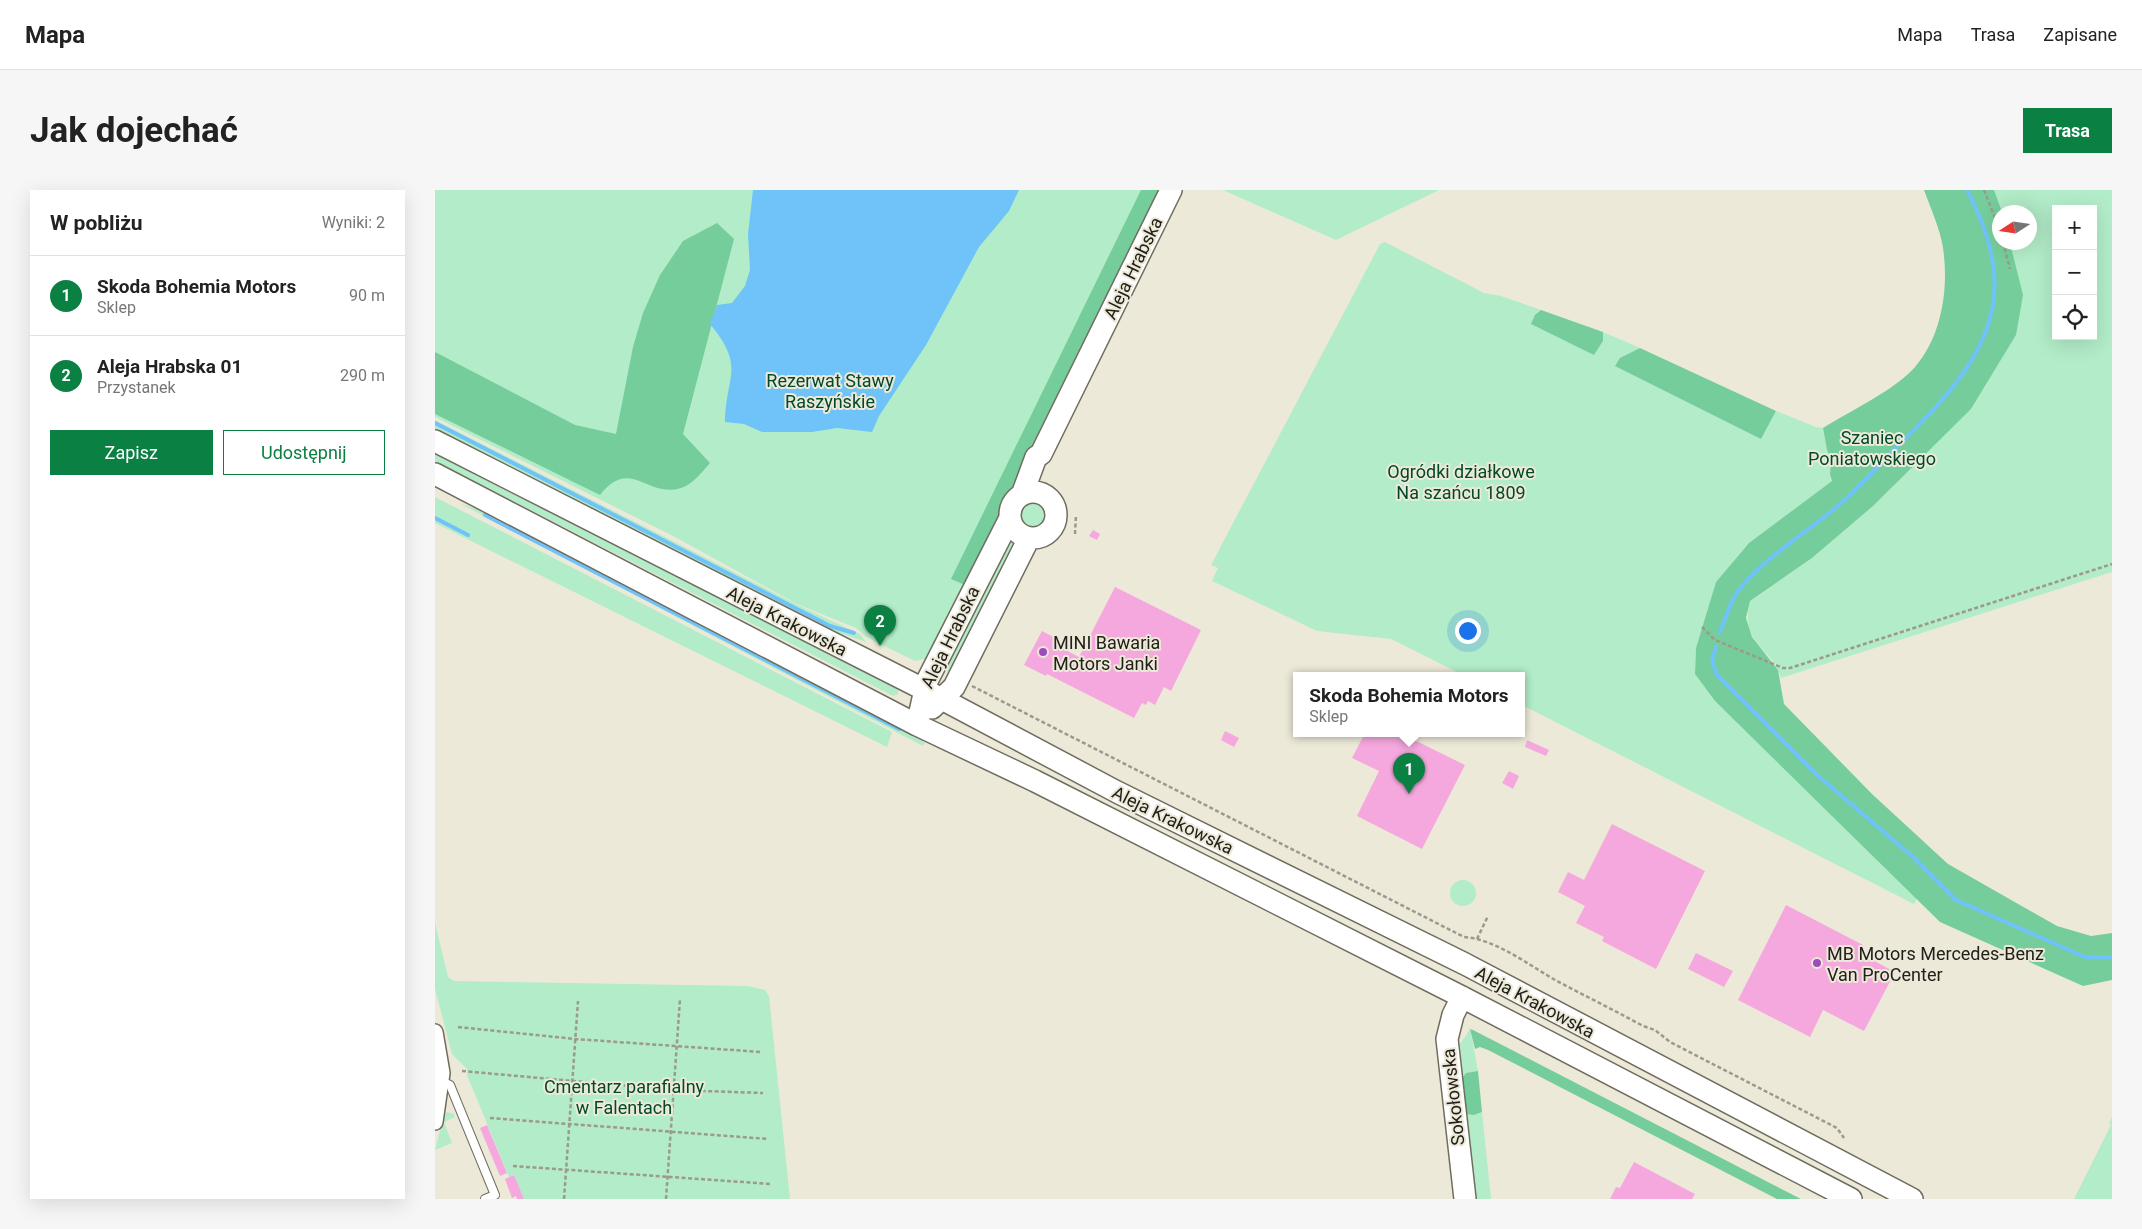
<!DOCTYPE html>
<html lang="pl">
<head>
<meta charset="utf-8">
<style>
  :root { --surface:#fff; --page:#f6f6f6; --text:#222; --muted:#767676; --line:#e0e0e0; --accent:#0b8043 }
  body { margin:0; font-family:Roboto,sans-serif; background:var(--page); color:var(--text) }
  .controls { position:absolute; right:15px; top:15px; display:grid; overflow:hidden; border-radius:0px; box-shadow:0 5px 20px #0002 }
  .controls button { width:45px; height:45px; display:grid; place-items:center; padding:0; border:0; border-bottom:1px solid var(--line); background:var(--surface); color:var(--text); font:25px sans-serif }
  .compass { position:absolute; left:1557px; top:15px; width:45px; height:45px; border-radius:50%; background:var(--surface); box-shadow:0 5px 20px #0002; rotate:258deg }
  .you { position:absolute; left:1032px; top:440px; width:18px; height:18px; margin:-12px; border:4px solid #fff; border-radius:50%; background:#1a73e8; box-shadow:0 0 0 8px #1a73e833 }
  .badge { display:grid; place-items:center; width:32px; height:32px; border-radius:50%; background:var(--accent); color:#fff; font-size:16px; font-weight:700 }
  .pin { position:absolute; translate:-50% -41px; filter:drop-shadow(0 1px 2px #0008) }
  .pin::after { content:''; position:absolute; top:26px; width:18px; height:15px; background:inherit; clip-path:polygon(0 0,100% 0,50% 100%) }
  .popup { position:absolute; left:858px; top:482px; width:232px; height:65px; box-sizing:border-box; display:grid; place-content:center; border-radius:0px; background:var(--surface); filter:drop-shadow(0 1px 4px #0005); font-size:16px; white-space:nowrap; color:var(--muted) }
  .popup b { font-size:19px; color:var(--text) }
  .popup::after { content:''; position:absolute; left:50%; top:100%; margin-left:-10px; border:10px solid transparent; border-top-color:var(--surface) }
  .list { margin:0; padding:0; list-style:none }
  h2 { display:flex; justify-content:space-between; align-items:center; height:65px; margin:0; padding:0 20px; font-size:21px }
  h2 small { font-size:16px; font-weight:400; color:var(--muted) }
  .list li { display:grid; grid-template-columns:32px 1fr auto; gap:15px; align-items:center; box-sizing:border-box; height:80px; padding:0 20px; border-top:1px solid var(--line) }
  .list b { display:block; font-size:19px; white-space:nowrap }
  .list p { margin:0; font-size:16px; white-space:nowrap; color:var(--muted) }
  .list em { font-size:16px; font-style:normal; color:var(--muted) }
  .actions { display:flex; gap:10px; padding:15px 20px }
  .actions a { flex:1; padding:11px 0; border:1px solid var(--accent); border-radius:0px; text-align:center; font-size:18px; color:var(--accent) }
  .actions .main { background:var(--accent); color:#fff }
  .icon { flex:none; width:28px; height:28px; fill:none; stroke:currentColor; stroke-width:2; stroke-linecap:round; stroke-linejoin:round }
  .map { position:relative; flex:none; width:1677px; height:1009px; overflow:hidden; border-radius:0px }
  header { display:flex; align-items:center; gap:30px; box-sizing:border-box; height:70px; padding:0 25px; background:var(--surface); border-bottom:1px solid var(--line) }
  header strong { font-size:24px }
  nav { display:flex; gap:28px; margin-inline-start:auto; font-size:18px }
  .intro { display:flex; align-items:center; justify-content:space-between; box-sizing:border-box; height:120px; padding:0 30px }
  h1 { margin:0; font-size:35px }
  .button { padding:12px 22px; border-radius:0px; background:var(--accent); color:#fff; font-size:18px; font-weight:700 }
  main { display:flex; gap:30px; padding:0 30px }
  aside { flex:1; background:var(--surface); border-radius:0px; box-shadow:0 5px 20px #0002 }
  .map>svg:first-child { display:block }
</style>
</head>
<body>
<header>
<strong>Mapa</strong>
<nav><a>Mapa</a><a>Trasa</a><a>Zapisane</a></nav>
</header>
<div class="intro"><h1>Jak dojechać</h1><a class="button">Trasa</a></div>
<main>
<aside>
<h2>W pobliżu<small>Wyniki: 2</small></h2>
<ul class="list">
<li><span class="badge">1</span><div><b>Skoda Bohemia Motors</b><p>Sklep</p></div><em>90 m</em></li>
<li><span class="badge">2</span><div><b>Aleja Hrabska 01</b><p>Przystanek</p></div><em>290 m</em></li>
</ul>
<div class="actions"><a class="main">Zapisz</a><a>Udostępnij</a></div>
</aside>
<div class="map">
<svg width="1677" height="1009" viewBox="0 0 1677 1009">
  <rect width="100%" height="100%" fill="#ede9d9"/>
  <!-- green -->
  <path fill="#b2ecc8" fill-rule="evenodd" d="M0,0H722L523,392L532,396L494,468L480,471L431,447L421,438L362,414L240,347L0,227Z
    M788,0H1004L901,50Z
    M1494,0H1677V382L1346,488C1335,454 1304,455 1315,411L1377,368L1438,316L1536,219L1581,145ZM1621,19H1658V146H1621ZM1564,22H1594V52H1564Z
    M950,52L1049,103L1066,106L1106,120L1098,129L1159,165L1168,151V142L1205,158L1192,165L1326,249L1341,221L1381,237L1388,238L1392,260L1396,269L1395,284L1397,291L1314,353L1281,392L1261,458L1260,484L1280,511L1482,708L1479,714L1087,515L1086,485H1028L956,449L882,441L777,391L783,378L776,375L945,54Z
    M0,230L369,418L425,444L431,452L387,437L17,247L0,239Z
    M0,262L458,497L463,500V504L458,506L0,271Z
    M0,307L457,542L452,557L0,333Z
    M584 326a14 14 0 1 1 28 0a14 14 0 1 1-28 0Z
    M24,313L50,322L214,405L307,456L479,545L490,553L488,556Z
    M575,340L583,348L519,484L506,478Z
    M1015 703a13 13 0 1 1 26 0a13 13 0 1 1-26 0Z
    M0,733L13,787L19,791L313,796L330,800L334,806L355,1009H89L79,985L74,987L32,885V879L17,864L0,799Z
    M1035,839L1043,881L1031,883L1027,888L1025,854Z
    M12,922L19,924L20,927L9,932L17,953L0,960L9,925Z
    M1047,922L1056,1009H1038L1030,924L1039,925Z
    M1677,927V1009H1639L1676,935L1674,934Z"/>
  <!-- forest -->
  <path fill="#75cd9b" d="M706,0H728L532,396L516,389Z
    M1489,0H1559L1567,22H1564V52L1575,53L1588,105L1581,145L1536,219L1438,316L1377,368L1315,411L1311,428L1317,447L1343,480L1349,514L1437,604L1513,674L1622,736L1656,746L1677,743V790L1648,796L1505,732L1280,511L1260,484L1261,458L1281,392L1314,353L1397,291L1395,284L1396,269L1392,260L1388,238C1415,221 1460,200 1480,177C1507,146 1514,98 1508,58C1505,39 1496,19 1489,0Z
    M282,33L299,49L248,244L275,273C267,282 258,294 246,298C212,309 196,266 165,305L0,224V162L140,235L181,244L198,157L208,123L225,85L248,51Z
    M1106,120L1168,142V151L1159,165L1096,134L1100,125Z
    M1205,158L1341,221L1326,249L1180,176L1185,168Z
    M1035,839L1038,840L1366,1009H1342L1053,860L1045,857L1040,859Z
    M1043,881L1047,922L1039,925L1030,924L1027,888L1031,883Z"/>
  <!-- water -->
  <path fill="#6fc3f9" d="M318,0H584L574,21L544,57L491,155L444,226L437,242L402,238L377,242H327L309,234L290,232C291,184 311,178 275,134L282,115L297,113L310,96L315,80L313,44Z"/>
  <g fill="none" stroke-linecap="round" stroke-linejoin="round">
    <!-- stream -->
    <path stroke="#6fc3f9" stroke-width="4" d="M0,233L395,436L419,443
      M50,325L464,539
      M0,328L33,345
      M1285,442C1290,430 1294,415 1301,404C1321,374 1370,343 1398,320C1422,300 1443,276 1465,254C1547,173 1592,113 1532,0
      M1281,457L1277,470L1282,485L1381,584L1478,667L1521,710L1650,767H1677"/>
  </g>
  <!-- building -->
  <path fill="#f5a8de" d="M658,340L665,344L662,350L654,346Z
    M680,397L766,440L736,501L729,497L720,515L713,511L711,515L707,513L699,528L612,484L611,486L589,475L607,441L628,452L625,457L644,467Z
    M790,541L804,548L799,557L786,550Z
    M930,543H965L1030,575L987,659L922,626L944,581L917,568Z
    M1092,550L1114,560L1111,566L1090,557Z
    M1074,581L1084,586L1078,599L1067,593Z
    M1177,634L1270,681L1221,779L1167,751L1169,747L1141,733L1150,716L1123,702L1133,682L1149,690Z
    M1351,715L1428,755L1424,763L1460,782L1429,841L1388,820L1375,847L1303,810Z
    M1261,763L1298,781L1289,797L1253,779Z
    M52,935L72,983L65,986L45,938Z
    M1199,972L1260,1004L1257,1009H1175L1181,997L1185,998Z
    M79,985L89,1009H82L81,1006L77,1008L70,989Z"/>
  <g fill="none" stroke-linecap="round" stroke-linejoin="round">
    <!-- lane casing -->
    <g stroke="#706c5e" stroke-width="10">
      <path id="lane" d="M7,891L15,895L60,1005L50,1009"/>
    </g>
    <!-- street casing -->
    <g stroke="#706c5e" stroke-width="18">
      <path id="street" d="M0,842L7,883L0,932"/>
    </g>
    <!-- secondary casing -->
    <g stroke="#706c5e" stroke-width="24">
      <path id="secondary" d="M0,251L488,499L682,602L1030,774L1477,1009
        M0,284L482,535L600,591L1027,807L1416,1009
        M575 325a23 23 0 1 1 46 0a23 23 0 1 1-46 0Z
        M587,305L601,267L606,264L736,0
        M497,518L519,497L594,348
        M482,535L492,491L575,328
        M1027,807L1018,825L1012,849L1030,1009"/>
    </g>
    <!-- path -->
    <path stroke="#9c998d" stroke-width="2.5" stroke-dasharray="4 2.5" stroke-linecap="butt" d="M1549,0L1564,38
      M1568,52L1575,79
      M640,344L641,325
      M1267,437L1280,450L1348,478H1355L1677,374
      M537,496L1029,747C1061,749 1095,776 1122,791C1150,806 1179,820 1208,836L1220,840L1235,852L1402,938L1409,948
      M1042,749L1053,726
      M23,837L140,849L326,862
      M27,881L239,900L328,903
      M55,928L333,949
      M78,976L336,994
      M129,1009L143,811
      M231,1009L245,809"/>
    <!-- lane -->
    <use href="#lane" stroke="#fff" stroke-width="8"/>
    <!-- street -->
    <use href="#street" stroke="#fff" stroke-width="15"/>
    <!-- secondary -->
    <use href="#secondary" stroke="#fff" stroke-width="21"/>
  </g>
  <!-- markers -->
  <g fill="#9d4cbc" stroke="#ede9d9" stroke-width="2">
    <circle cx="608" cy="462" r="5"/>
    <circle cx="1382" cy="773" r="5"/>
  </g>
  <g text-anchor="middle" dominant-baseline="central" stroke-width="4" stroke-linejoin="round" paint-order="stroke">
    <!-- street labels -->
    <g font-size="18" fill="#22201b" stroke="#ede9d9">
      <text transform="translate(698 78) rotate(-64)">Aleja Hrabska</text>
      <text transform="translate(352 431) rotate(27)">Aleja Krakowska</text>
      <text transform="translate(515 447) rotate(-64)">Aleja Hrabska</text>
      <text transform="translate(738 630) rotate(26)">Aleja Krakowska</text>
      <text transform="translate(1100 812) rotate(28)">Aleja Krakowska</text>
      <text transform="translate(1018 907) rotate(-96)">Sokołowska</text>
    </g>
    <!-- park labels -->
    <g font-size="18" fill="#004a2a" stroke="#ede9d9">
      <text x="395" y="190">Rezerwat Stawy<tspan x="395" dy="21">Raszyńskie</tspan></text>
      <text x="1437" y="247">Szaniec<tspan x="1437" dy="21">Poniatowskiego</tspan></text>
      <text x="1026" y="281">Ogródki działkowe<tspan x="1026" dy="21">Na szańcu 1809</tspan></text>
      <text x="189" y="896">Cmentarz parafialny<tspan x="189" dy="21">w Falentach</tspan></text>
    </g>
    <!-- poi labels -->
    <g font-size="18" fill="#22201b" stroke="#ede9d9" text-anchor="start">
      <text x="618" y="452">MINI Bawaria<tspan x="618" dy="21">Motors Janki</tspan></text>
      <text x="1392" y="763">MB Motors Mercedes-Benz<tspan x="1392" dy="21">Van ProCenter</tspan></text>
    </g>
  </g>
</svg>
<div class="controls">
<button>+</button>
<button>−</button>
<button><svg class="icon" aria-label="locate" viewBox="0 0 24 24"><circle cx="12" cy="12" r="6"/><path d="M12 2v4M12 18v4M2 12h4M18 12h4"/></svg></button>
</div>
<svg class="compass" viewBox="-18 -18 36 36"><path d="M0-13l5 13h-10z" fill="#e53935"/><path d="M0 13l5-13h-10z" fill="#767676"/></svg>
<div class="you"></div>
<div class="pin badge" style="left:974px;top:604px">1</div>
<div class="popup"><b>Skoda Bohemia Motors</b>Sklep</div>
<div class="pin badge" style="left:445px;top:456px">2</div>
</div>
</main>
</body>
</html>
